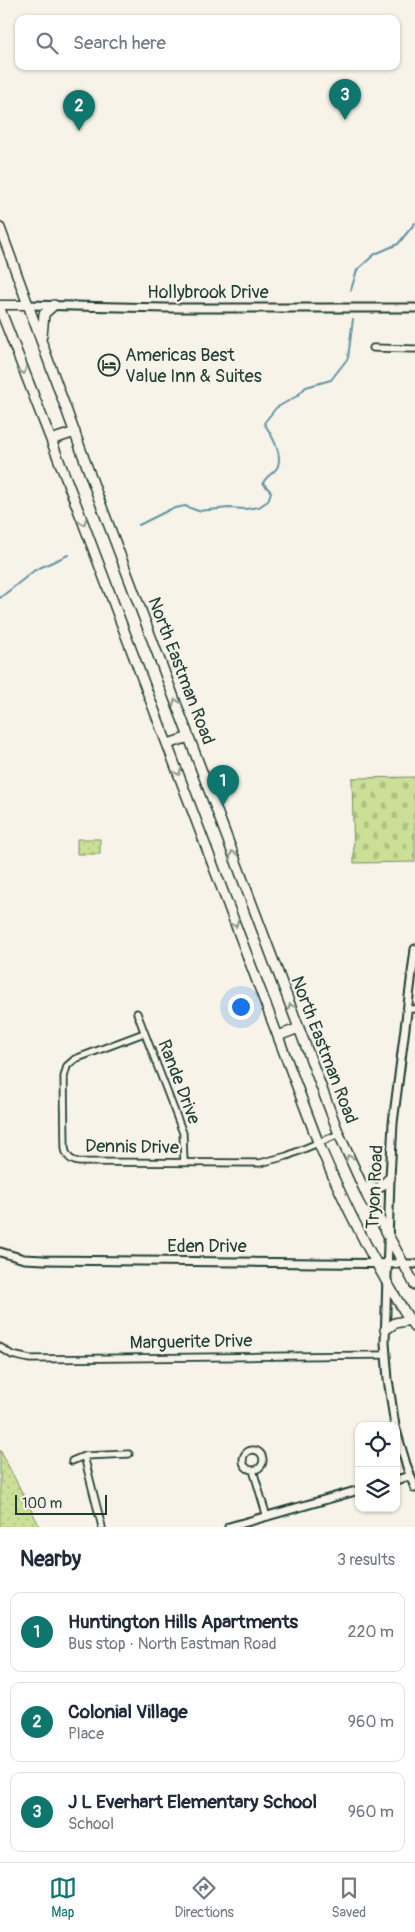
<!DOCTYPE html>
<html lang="en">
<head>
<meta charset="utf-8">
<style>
  :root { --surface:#fff; --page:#f6f6f7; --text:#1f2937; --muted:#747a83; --line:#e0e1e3; --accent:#0f766e }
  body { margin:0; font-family:Pangolin,sans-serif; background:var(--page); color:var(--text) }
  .controls { position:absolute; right:15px; bottom:15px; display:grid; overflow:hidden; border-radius:10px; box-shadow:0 1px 4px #0004 }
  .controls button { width:45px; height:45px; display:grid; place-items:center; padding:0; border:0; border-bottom:1px solid var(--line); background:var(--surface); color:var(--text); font:25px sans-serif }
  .scale { position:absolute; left:15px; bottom:12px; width:92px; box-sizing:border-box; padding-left:5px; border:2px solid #1f3d34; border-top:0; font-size:14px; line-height:18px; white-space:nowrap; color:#1f3d34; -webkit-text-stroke:4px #f7f3e8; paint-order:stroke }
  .you { position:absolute; left:240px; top:1006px; width:18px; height:18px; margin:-12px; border:4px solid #fff; border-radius:50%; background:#1a73e8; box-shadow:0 0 0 8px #1a73e833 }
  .badge { display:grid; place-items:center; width:32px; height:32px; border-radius:50%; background:var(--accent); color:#fff; font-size:16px; font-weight:700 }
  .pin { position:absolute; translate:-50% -41px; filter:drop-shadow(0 1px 2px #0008) }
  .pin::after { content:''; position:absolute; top:26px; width:18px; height:15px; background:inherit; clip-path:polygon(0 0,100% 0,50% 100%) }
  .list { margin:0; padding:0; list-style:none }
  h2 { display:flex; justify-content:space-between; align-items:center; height:65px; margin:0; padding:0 20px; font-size:21px }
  h2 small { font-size:16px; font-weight:400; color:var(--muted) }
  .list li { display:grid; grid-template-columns:32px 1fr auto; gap:15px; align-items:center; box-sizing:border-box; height:80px; margin:0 10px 10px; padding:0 10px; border:1px solid var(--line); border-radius:10px }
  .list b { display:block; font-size:19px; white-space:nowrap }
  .list p { margin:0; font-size:16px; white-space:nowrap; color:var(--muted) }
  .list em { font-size:16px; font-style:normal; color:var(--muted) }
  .icon { flex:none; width:28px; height:28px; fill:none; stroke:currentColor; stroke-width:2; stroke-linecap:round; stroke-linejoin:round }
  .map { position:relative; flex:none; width:415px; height:1527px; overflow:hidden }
  .search { position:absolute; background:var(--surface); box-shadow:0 1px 4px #0004; left:15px; right:15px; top:15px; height:55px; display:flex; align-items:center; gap:12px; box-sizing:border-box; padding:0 18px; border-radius:10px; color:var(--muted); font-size:19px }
  .sheet { height:335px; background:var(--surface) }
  nav { display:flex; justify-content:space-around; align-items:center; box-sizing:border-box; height:70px; border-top:1px solid var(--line); background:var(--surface); font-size:14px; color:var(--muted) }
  nav a { display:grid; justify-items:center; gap:2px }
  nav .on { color:var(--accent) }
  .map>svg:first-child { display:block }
</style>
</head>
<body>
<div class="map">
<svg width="415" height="1527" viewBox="0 0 415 1527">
  <defs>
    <pattern id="green-dots" width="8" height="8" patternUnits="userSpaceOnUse" patternTransform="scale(1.25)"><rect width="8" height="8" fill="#cbe096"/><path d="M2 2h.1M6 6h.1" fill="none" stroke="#aec182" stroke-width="1.8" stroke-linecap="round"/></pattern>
    <pattern id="cemetery-stones" width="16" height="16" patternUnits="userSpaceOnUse" patternTransform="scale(1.25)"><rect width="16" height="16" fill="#cbe096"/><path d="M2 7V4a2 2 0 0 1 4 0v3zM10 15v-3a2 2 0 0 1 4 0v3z" fill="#aec182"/></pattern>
  </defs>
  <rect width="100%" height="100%" fill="#f7f3e8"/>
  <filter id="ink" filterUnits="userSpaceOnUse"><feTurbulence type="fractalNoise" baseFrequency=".02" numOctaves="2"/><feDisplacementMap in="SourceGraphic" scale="10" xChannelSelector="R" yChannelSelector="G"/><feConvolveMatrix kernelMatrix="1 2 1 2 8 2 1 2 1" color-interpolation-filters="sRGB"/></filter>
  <g filter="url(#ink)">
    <!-- green -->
    <path fill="url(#green-dots)" stroke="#758e65" d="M77,839H100V854H77Z
      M0,1450L40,1527H0Z"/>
    <!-- cemetery -->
    <path fill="url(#cemetery-stones)" stroke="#758e65" d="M415,777V862L354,863L352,778Z"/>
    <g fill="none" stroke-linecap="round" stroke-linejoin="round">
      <!-- stream -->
      <path stroke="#6395a6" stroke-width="2" d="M351,290L357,270L375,254L398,244L415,223
        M139,525L171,509L185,506L198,511L229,508L245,509L259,507L268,501L271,492L263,483C266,476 273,474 277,468C284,455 271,434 264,423L276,408L297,396L306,387L331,380L348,358L353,319
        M0,598L35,570L68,555"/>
      <!-- minor casing -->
      <g stroke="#1f3d34" stroke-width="9">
        <path id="minor" d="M373,348L415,349
          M407,1009H415
          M137,1013L183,1133L184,1163
          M144,1033L75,1059L67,1066L64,1077L65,1148C66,1156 71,1161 79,1162L260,1163L287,1156L339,1134
          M0,1347L12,1355L30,1359L385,1355
          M243 1460a10 10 0 1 1 20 0a10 10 0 1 1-20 0Z
          M72,1461L84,1456
          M253,1470L267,1517
          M102,1527L84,1456L129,1454"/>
      </g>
      <!-- tertiary casing -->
      <g stroke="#1f3d34" stroke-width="11">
        <path id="tertiary" d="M28,305L165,308H415
          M0,1252L24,1259L44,1260L415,1264
          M395,1426L388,1379L385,1343L390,1178L393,1123L415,949
          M396,1430L406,1464L415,1488
          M396,1480L410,1476
          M229,1527L359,1490"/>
      </g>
      <!-- secondary casing -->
      <g stroke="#1f3d34" stroke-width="11">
        <path id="secondary" d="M0,305H28"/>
      </g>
      <!-- primary casing -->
      <g stroke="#1f3d34" stroke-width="12">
        <path id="primary" d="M0,228L100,502L339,1134L367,1196L415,1285
          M0,309L81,517L318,1142C345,1206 377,1270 415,1328
          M42,336L44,314L54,305
          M51,440L75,432
          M168,744L189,737
          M278,1036L299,1028
          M363,1187L379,1188L390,1178
          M385,1330L395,1323L410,1320"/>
      </g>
      <!-- minor -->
      <use href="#minor" stroke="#f7f3e8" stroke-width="5.5"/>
      <!-- tertiary -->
      <use href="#tertiary" stroke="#f7f3e8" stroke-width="7"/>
      <!-- secondary -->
      <use href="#secondary" stroke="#f7f3e8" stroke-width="8"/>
      <!-- primary -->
      <use href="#primary" stroke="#f7f3e8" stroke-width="9"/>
    </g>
    <!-- one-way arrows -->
    <defs><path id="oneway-chevron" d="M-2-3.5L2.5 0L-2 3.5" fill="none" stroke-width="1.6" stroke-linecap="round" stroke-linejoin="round" transform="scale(1.25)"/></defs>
    <g stroke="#8b988e">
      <use href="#oneway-chevron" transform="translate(23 371) rotate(68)"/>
      <use href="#oneway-chevron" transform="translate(83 522) rotate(69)"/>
      <use href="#oneway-chevron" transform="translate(176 702) rotate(-110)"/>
      <use href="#oneway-chevron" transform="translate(178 772) rotate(69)"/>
      <use href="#oneway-chevron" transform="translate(233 854) rotate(-111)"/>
      <use href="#oneway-chevron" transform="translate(235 924) rotate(69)"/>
      <use href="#oneway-chevron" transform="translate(291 1007) rotate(-111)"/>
      <use href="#oneway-chevron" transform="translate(349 1158) rotate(-113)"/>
    </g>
  </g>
  <!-- icons -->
  <defs>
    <g id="hotel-ring" transform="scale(1.125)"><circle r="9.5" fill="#f7f3e8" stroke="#1f3d34" stroke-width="1.5"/><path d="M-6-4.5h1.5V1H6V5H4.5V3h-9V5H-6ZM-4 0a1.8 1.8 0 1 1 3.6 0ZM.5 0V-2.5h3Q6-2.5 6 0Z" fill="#1f3d34"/></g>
  </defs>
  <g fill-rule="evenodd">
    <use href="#hotel-ring" x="109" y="365"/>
  </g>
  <g text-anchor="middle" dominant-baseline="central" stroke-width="4.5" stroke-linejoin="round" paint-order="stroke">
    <!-- street labels -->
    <g font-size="18" fill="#1f3d34" stroke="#f7f3e8">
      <text x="208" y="292">Hollybrook Drive</text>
      <text transform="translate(181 671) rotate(69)">North Eastman Road</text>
      <text transform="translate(324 1050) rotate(69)">North Eastman Road</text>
      <text transform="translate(179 1082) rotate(69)">Rande Drive</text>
      <text transform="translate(132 1147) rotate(1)">Dennis Drive</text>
      <text transform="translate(375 1187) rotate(-87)">Tryon Road</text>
      <text x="207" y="1246">Eden Drive</text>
      <text transform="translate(191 1342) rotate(-1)">Marguerite Drive</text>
    </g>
    <!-- poi labels -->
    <g font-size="18" fill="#1f3d34" stroke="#f7f3e8" text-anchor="start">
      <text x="125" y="355">Americas Best<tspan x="125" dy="21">Value Inn &amp; Suites</tspan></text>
    </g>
  </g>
</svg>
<div class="controls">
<button><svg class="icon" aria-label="locate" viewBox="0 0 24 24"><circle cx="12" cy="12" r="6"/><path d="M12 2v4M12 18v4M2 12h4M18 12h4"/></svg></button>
<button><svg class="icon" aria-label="layers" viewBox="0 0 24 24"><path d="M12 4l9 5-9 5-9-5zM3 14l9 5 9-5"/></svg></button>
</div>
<div class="scale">100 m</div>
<div class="you"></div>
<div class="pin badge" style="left:223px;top:806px">1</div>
<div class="pin badge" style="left:79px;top:131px">2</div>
<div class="pin badge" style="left:345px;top:120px">3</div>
<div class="search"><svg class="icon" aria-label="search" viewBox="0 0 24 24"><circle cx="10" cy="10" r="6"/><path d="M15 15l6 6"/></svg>Search here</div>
</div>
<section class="sheet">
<h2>Nearby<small>3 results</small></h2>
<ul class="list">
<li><span class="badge">1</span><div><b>Huntington Hills Apartments</b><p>Bus stop · North Eastman Road</p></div><em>220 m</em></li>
<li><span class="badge">2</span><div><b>Colonial Village</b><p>Place</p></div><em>960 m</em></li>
<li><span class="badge">3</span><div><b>J L Everhart Elementary School</b><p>School</p></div><em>960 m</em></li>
</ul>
</section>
<nav>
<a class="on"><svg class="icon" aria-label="map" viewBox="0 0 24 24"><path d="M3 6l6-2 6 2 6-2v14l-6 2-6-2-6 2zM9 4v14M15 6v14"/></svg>Map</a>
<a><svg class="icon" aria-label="directions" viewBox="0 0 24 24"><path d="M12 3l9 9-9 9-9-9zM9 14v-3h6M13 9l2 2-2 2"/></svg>Directions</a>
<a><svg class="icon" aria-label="saved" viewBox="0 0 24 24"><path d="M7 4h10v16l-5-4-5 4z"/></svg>Saved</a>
</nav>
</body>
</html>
